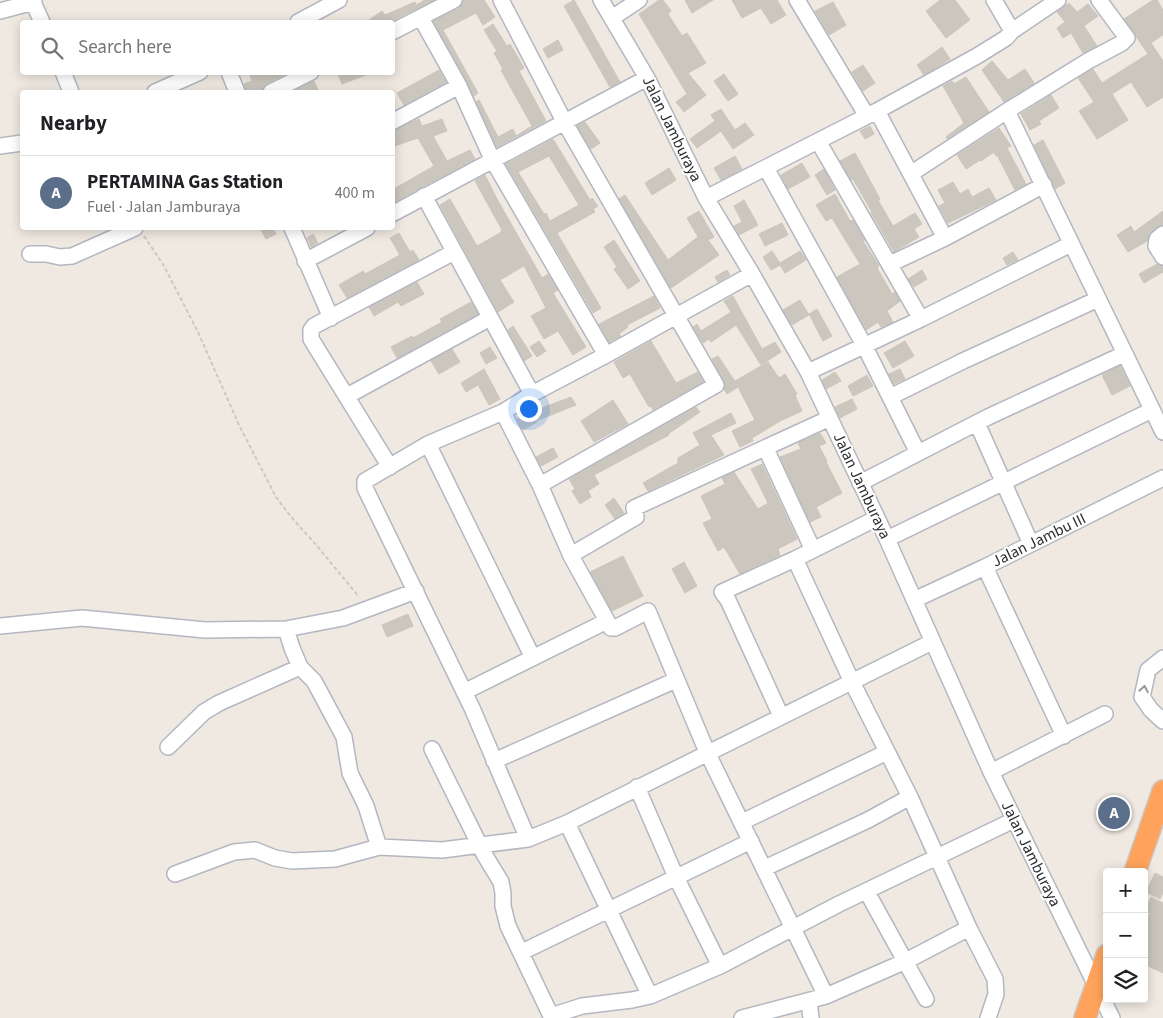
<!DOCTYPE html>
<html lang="en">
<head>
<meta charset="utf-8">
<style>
  :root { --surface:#fff; --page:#f2f2f2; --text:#202124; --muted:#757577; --line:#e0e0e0; --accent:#4264fb }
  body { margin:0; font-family:"Source Sans 3",sans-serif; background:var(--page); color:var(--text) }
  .controls { position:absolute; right:15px; bottom:15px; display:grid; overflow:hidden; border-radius:5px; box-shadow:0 2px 12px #0003 }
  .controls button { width:45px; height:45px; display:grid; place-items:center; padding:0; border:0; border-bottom:1px solid var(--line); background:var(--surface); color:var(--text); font:25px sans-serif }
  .you { position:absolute; left:528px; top:408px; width:18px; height:18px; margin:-12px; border:4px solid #fff; border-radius:50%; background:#1a73e8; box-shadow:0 0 0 8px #1a73e833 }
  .badge { display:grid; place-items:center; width:32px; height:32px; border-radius:50%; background:var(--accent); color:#fff; font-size:16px; font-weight:700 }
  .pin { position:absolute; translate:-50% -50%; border:2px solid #fff; box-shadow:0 1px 5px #0006 }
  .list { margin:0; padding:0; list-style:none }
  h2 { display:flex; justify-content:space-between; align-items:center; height:65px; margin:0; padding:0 20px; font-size:21px }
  h2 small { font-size:16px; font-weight:400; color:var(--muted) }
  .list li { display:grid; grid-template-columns:32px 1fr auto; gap:15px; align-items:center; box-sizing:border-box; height:75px; padding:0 20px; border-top:1px solid var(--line) }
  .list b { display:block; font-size:19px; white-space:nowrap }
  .list p { margin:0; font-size:16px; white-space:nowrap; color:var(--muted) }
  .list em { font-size:16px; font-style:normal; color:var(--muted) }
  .icon { flex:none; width:28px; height:28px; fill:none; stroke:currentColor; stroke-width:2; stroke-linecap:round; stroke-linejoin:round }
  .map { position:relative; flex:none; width:1163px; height:1018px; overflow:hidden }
  .search { position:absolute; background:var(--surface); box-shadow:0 2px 12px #0003; left:20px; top:20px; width:375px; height:55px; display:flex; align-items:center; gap:12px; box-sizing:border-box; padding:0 18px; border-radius:5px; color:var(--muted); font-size:19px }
  .panel { position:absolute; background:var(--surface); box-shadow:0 2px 12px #0003; left:20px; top:90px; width:375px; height:140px; border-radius:5px }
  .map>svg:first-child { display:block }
</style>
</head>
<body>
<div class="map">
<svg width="1163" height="1018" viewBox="0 0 1163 1018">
  <rect width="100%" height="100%" fill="#efe9e1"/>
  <!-- building -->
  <path fill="#cbc7bf" stroke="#cbc5ba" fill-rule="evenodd" d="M425,0H434L390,22H366L382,11L385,15L415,2L416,5Z
    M463,0H484L495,17L483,25L476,13L443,30L478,93L474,96L433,21L459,8Z
    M574,0L620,82L610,87L564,6Z
    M659,0H663L671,11L668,14L682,36L687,33L706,63L688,73L706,95L684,112L676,102L687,94L639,14Z
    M685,0H713L692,13Z
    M732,0H777L786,15L771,24L761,8L742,18Z
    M940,0H955L970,20L946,38L926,11Z
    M1153,0H1157L1163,10V35L1151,43L1163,61V97L1147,107L1131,82L1112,94L1128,120L1097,139L1079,111L1094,102L1078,78L1093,69L1102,83L1148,54L1124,19Z
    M833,2L846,25L829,35L815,11Z
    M1069,3L1077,12L1088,4L1098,16L1084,26L1097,46L1083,53L1071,33L1063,38L1057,28L1065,22L1057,12Z
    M493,24L507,46L510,44L524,68L519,71L546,121L497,147L476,102L479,100L498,137L513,129L516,136L532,126L501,70L503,69L494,53L497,51L484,30Z
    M558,40L563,50L548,58L543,49Z
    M942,47L950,59L924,75L917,65Z
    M992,61L1008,80L1025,69L1034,83L1004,102L982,70Z
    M863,65L875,83L863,91L852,72Z
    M439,70L446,82L404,105L397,93Z
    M249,72H289L266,84L262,91L246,92L244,84L252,81Z
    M337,72H371V73L342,84Z
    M724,74L738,94L728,101L714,81Z
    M966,77L989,112L947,139L946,137L964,123L943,86L952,81L954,84Z
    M314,81L319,92H291Z
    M1051,95L1059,108L1039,121L1041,124L1030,130L1021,114Z
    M721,109L735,130L745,123L754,135L733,149L721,131L697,148L690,139L715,121L711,115Z
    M419,119L422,126L442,119L447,131L433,136L447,161L470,150L475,159L392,203V190L434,166L418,138L392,147V131Z
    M585,122L600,143L591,149L577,126Z
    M870,126L874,134L865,139L860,131Z
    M999,128L1011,146L1007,148L1026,184L1015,190L997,155L996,156L994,152L981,161L980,160L966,169L957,155Z
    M553,139L590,200L592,198L598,206L593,209L595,212L557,233L601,308L593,313L506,164ZM549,156L579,205L550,221L546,213L544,214L518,172Z
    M1043,140L1065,183L1055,189L1034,145Z
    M855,153L880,199L878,200L893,226L915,213L922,224L914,229L919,237L894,252L871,213L872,212L853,179L851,180L840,161Z
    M735,156L742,169L721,180L714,168Z
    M802,163L810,177L788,189L781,175Z
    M669,168L676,180L652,195L645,183Z
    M824,169L835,190L827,195L815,175Z
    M485,175L497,199L542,278L548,274L558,290L553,293L586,347L573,355L558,331L544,339L531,316L546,308L524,266L500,280L514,302L498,312L440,205L450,199L477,246L500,233L502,230L475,181Z
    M953,182L960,194L968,189L972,197L989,188L996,200L948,223L939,206L945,203L938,190Z
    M835,194L850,221L853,220L865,240L863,241L879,266L877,268L892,294L895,292L900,301L887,311L893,322L881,327L878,322L866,330L837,277L860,264L832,218L826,221L816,205Z
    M625,195L668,260L698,237L687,218L699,211L714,237L708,240L719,255L671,288L619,199Z
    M744,200L758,225L739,235L734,226L742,222L734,206Z
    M1163,211V225L1157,227L1151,232L1147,241L1128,252L1117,235L1131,226L1134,232Z
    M782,223L788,235L765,246L759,234Z
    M260,228H273L276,234L266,239Z
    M399,233L410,252L413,250L419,260L347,298L339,285L363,271L365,274L400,255L390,238Z
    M313,234L318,243L311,247L307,238Z
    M614,240L640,281L628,289L614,269L617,267L604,247Z
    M772,251L780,263L800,251L806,260L785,273L780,265L771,270L763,257Z
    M1013,252L1018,260L1007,265L1003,258Z
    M1157,264L1163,266V272L1144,283L1139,274Z
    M727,270L730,275L718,282L715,277Z
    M922,270L927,279L914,287L908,279Z
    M417,282L424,294L401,306L398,302L374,316L369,307Z
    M654,296L660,308L627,325L628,327L619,334L621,336L609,342L599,324Z
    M733,296L762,349L775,342L781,352L761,365L736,325L711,342L709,339L703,343L693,327L697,324L701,331L731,312L724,301Z
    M800,300L809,315L792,325L783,310Z
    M471,302L478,314L397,358L391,347L412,336L413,338L442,322L440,319Z
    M817,309L832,336L823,341L809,314Z
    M513,326L532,356L524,361L508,330Z
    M539,341L546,351L537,357L530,347Z
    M651,341L676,383L698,372L703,382L653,410L651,406L649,407L630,374L623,378L614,362Z
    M905,341L914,356L893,368L884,353Z
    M490,347L497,358L486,364L480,353Z
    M452,349L460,362L439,374L431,361Z
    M718,356L738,386L735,381L768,362L779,378L785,374L797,394L795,395L802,411L780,421L752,438L753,441L740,447L732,431L755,420L738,387L727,394L724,390V381L712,359Z
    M1120,366L1130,386L1112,395L1102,375Z
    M484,369L500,399L489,405L478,385L466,392L461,383Z
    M900,369L905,379L894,384L889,374Z
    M835,372L841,381L826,389L822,380Z
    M867,375L873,386L853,396L848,386Z
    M571,397L576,405L536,421L537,422L523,430L517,419L531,412Z
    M852,399L857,409L840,418L835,407Z
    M613,400L628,424L594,442L581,421Z
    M696,407L700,412L668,434L669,435L594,475L599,484L588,491L591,497L580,504L572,491L575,489L569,479Z
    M731,413L736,423L711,435L724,455L648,491L643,483L678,463V458L700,445L693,433Z
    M820,433L826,443L819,446L827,461L826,462L842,493L816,507L821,517L810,522L780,457L801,449L798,443Z
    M553,448L558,457L541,466L536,457Z
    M762,464L797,539L778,549L780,555L740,574L724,547L718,551L712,540L703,523L712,519L701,496L725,484L722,478L734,472L758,509L768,503L751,469Z
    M614,498L624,513L615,519L605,505Z
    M623,556L643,596L612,611L590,572Z
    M684,562L697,586L685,593L672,569Z
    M408,614L413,626L387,637L382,625Z
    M1155,873L1163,877V893L1160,899L1146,892Z
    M1151,897L1163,903V973L1144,964V926L1150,913L1145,910Z"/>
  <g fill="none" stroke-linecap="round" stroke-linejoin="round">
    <!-- minor casing -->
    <g stroke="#b4b7c1" stroke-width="18">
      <path id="minor" d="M32,0L42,22
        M501,0L565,123L716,385L540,485
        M601,0L647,78L706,198L752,274L808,372L887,539L991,772L1112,1018
        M797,0L867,116
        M994,0L1012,31
        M0,11L34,2
        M421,18L459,86L492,159L606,355
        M612,18L639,0
        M298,22L339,0
        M392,32L454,0
        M63,72L71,92
        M229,72L237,92
        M155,92L200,72
        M271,92L311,72
        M877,111L945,238
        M1007,111L1163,432
        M392,122L459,86
        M818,141L921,319
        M0,146L22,143
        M766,168L864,345L918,453
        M912,173L1007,111L1088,61L1122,43L1127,38L1099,0
        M424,196L532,394
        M706,198L877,111L977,56L1006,38L1012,31L1058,0
        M392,214L647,78
        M292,228L331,318
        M1163,234L1157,239L1156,246L1163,257
        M30,254H46L60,257L72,256L135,228
        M305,261L367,228
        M890,264L945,238L1044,185
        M808,372L921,319L1071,244
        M347,396L490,318
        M890,397L963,361L1098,299
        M503,412L540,485L571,556L611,628H615L648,611L707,752L826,996
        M977,423L1031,544
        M428,444L533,658
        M766,449L813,550
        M390,467L311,339V330L314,326L454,252
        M860,483L988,417L1124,354
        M887,539L1152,410
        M571,555L636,517L634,508L830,418
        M985,567L1064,736
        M914,600L985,567L1163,478
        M0,626L82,618L205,630L286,629L343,618L416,591
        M286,629L292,648L300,667
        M1163,658L1148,670L1142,697L1151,710L1163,721
        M464,692L607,621
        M781,716L728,600L722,592L795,559L877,518
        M168,747L204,712L219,703L300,667L314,681L344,737L350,773L366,806L379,847
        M432,749L484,854L501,882L503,893V906L508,926L551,1016L582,1006L632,1000L650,996L720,966L839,904L1014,820
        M494,761L676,680
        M991,772L1105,714
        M637,787L676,877L720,966
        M910,797L969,928L995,979L996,994L988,1018
        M742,822L887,752
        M567,823L650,996
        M528,839L472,708L365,488V481L428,444L503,412L532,394L606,355L752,274
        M765,868L868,820L910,797L852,682L795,559
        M175,874L234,852L255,850L275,858L292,861L335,859L379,847L442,850L528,839L567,823L932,642
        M867,892L926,999
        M522,952L751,841
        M809,1001L811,1018
        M742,1018L826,996L906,961L969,928"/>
    </g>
    <!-- highway casing -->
    <g stroke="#c9c9c9" stroke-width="24">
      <path id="highway" d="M1135,872L1163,791
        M1085,1018L1107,955"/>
    </g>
    <!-- path -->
    <path stroke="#c9c9c9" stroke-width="2" stroke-dasharray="4 2.5" stroke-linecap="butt" d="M144,236L164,266L198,332L239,425L276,497L292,518L318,547L359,597"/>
    <!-- minor -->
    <use href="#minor" stroke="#fff" stroke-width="15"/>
    <!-- highway -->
    <use href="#highway" stroke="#ffa35c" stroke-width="21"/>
  </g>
  <!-- one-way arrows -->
  <defs><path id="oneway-chevron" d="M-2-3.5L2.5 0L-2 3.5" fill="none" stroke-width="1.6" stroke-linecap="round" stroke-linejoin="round" transform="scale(1.25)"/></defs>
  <use stroke="#969696" href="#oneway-chevron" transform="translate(1144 689) rotate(-80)"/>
  <g text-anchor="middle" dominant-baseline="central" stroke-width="4" stroke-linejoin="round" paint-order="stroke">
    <!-- street labels -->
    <g font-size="16" fill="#2e2e2e" stroke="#fff">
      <text transform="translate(672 129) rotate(64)">Jalan Jamburaya</text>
      <text transform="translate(862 486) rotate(65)">Jalan Jamburaya</text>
      <text transform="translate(1039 540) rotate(-26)">Jalan Jambu III</text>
      <text transform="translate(1031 854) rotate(64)">Jalan Jamburaya</text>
    </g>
  </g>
</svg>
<div class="controls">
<button>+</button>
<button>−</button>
<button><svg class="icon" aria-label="layers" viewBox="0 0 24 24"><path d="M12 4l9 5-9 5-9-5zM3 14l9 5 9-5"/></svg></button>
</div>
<div class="you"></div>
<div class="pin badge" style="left:1114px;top:813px;background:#5c6f8a">A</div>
<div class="search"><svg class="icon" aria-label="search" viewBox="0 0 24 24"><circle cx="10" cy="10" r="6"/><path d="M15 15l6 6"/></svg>Search here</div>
<section class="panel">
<h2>Nearby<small></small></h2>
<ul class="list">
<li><span class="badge" style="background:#5c6f8a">A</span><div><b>PERTAMINA Gas Station</b><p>Fuel · Jalan Jamburaya</p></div><em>400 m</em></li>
</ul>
</section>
</div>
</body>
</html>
